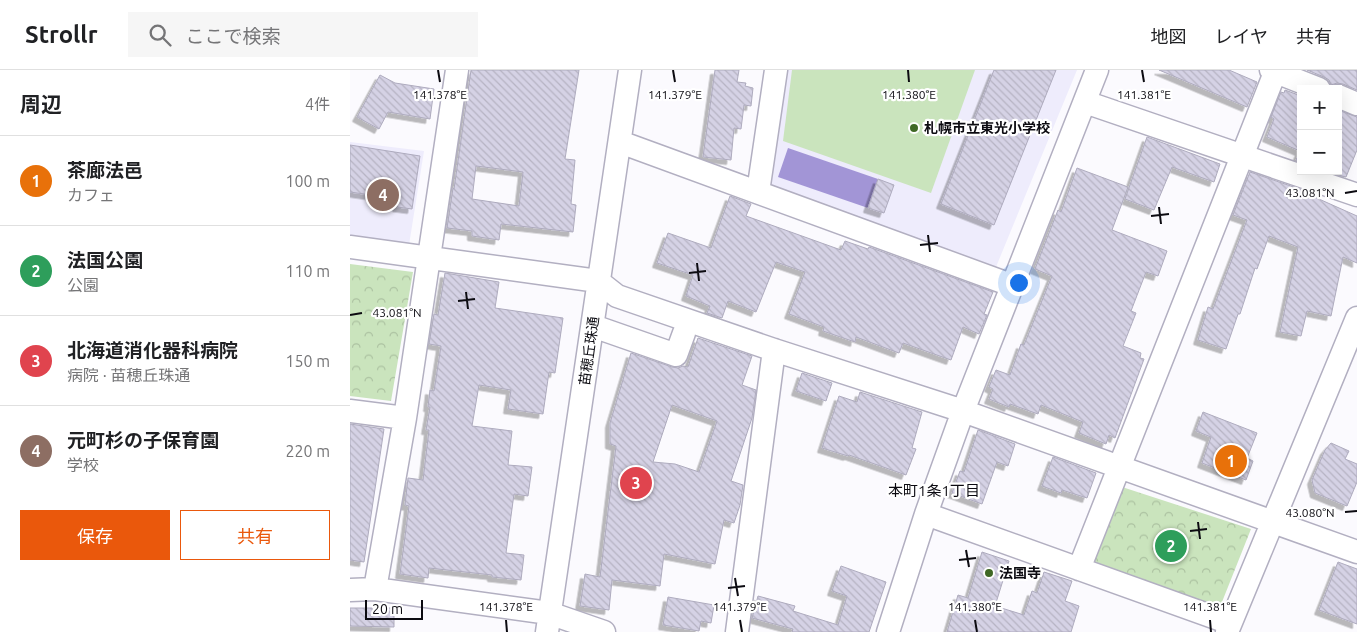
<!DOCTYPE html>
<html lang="ja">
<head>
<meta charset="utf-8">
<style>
  :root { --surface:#fff; --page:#f6f6f6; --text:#202124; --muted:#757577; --line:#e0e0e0; --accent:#ea580c }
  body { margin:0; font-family:Ubuntu,"Noto Sans JP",sans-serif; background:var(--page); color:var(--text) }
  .controls { position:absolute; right:15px; top:15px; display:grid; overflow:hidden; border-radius:0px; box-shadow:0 5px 20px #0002 }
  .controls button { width:45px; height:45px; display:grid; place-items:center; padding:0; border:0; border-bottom:1px solid var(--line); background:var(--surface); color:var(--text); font:25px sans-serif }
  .scale { position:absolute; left:15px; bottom:12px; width:58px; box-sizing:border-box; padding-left:5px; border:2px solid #0c0b11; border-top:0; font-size:14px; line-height:18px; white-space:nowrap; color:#0c0b11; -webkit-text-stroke:4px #fff; paint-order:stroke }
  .you { position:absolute; left:668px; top:212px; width:18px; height:18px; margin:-12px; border:4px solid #fff; border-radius:50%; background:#1a73e8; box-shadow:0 0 0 8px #1a73e833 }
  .badge { display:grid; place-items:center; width:32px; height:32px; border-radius:50%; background:var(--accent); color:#fff; font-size:16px; font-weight:700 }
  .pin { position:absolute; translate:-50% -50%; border:2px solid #fff; box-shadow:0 1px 5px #0006 }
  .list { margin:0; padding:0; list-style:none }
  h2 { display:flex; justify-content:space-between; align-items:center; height:65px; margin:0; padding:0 20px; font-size:21px }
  h2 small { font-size:16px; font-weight:400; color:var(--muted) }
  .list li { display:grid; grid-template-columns:32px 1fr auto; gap:15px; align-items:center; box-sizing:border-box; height:90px; padding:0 20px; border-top:1px solid var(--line) }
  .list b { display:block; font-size:19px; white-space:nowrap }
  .list p { margin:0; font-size:16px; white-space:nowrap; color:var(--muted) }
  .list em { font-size:16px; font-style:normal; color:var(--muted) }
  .actions { display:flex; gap:10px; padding:15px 20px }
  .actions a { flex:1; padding:11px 0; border:1px solid var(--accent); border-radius:0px; text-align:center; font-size:18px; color:var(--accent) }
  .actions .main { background:var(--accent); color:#fff }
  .icon { flex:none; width:28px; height:28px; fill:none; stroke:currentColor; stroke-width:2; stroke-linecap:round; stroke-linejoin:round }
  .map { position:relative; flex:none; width:1007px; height:562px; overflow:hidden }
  header { display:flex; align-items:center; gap:30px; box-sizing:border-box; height:70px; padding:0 25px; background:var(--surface); border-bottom:1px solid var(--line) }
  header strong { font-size:24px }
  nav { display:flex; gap:28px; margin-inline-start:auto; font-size:18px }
  .search { width:350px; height:45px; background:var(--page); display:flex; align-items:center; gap:12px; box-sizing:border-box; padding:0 18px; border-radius:0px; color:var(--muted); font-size:19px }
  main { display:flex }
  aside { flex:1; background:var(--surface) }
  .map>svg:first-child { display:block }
</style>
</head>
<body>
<header>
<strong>Strollr</strong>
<div class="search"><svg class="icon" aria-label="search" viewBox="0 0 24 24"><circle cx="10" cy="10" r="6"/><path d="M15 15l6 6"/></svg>ここで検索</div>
<nav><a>地図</a><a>レイヤ</a><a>共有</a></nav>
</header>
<main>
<aside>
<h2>周辺<small>4件</small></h2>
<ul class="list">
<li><span class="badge" style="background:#e8710a">1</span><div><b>茶廊法邑</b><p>カフェ</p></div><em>100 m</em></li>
<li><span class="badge" style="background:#2e9e5b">2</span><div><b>法国公園</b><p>公園</p></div><em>110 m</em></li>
<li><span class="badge" style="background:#e0444e">3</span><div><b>北海道消化器科病院</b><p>病院 · 苗穂丘珠通</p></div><em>150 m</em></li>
<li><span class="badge" style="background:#8d6e63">4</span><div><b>元町杉の子保育園</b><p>学校</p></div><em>220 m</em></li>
</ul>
<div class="actions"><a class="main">保存</a><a>共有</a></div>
</aside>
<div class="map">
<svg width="1007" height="562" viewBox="0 0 1007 562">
  <defs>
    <pattern id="park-crowns" width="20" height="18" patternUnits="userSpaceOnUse" patternTransform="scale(1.25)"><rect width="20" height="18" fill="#cae4bd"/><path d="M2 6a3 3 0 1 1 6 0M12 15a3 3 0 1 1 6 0" fill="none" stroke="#acc2a1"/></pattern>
    <pattern id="building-back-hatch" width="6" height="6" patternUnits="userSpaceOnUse" patternTransform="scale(1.25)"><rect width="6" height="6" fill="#d5d2e5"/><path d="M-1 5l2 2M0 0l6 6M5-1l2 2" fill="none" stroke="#b6b3c3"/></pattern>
    <filter id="shadow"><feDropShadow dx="-4.5" dy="4.5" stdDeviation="0" flood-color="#0004"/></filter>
  </defs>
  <rect width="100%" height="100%" fill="#fbfafe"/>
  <!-- built -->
  <path fill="#eeecfc" d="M434,0H727L646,197L416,116Z
    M0,72L74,81L59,175L0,169Z"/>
  <!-- park -->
  <path fill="url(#park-crowns)" d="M0,194L63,202L41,331L0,326Z
    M769,416L901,459L870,537L742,492Z"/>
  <!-- garden -->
  <path fill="#cae4bd" d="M442,0H625L581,123L433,71Z"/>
  <!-- water -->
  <path fill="#a295d6" d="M438,78L528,109L518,138L428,107Z"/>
  <!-- building -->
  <path fill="url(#building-back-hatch)" stroke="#aeabbe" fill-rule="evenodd" filter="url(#shadow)" d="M121,0H229L215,89L225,90L221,134L226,135L223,162L151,154L149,170L122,166V161L97,158L103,118L104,119ZM126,96L173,102L169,136L122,129Z
    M365,0H389L387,12L396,13L395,16L403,18L401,36L394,35L391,59L384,58L381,90L353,87Z
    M644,0H706L644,155L591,134Z
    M809,0H879L907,12L897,37Z
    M957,0H1007V20L993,14L987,13L981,15L979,10L974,7Z
    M30,5L45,13L84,19L80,49L38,42L29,59L7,47Z
    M935,20L951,26V92L946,90L950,81L917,67L924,49L921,47L931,22L934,23Z
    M988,40L1007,47V80L996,107L988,105Z
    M797,67L870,94L864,112L822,97L804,140L775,129Z
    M0,75L70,86L62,139L47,137L48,129L0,122Z
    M727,98L778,117L762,160L817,181L808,206L796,202L781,241L786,243L773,276L791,283L790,288L794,289L765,368L759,365L756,374L729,363L733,352L691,335L688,344L660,334L659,337L639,329L643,319L639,317L646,300L660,305L671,274L674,275L702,206L685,199L708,140L711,142Z
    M900,102L961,123L960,125L1007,146V193L993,187L981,246L957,241L951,266L930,262L948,177L919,166L907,199L905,198L890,244H888L876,279L848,270L858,237L863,239L897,150L883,145Z
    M528,109L544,115L534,143L518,138Z
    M380,126L401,134L396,146L491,180L495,171L518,179L519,177L643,222L634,244L637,245L629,264L613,257L601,290L553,273L549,283L506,267L505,272L473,261L474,257L439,244L455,202L426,192L406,242L378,231L372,248L357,243L360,236L336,226L343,205L307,193L318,163L361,178Z
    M95,203L149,212L145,238L213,248L205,303L199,302L193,344L158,339L161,320L129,315L122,356L162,361L158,395L182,397L178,426L164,424L156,483L174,485L171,510L142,507V505L79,498L78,508L50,504L59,436L55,435L58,408L73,410L79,360H76L80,337H78L80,320L84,321L91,276L79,274L84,244L88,245Z
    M348,268L402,286L392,315L406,320L402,348L381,411L393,415L390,435L384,453L374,450L365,494L314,484L310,516L262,510L259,540L230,536L235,504L250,507L266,376L260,374V353L281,283L322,297L328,298L333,296L338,297ZM322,335L367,351L349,402L325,394L303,392Z
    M452,303L482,313L476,331L446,321Z
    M510,322L572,342L562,378L566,379L556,405L499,385L498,386L472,378L489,326L507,332Z
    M853,342L907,363L897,388L903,391L896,410L852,393L861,367L846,361Z
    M0,354L34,359L14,492L0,490Z
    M628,360L665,374L658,396L647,392L632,434L602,423L610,401L614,402Z
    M981,373L999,381L995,389L1007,394V412L997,436L965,423L962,410L975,380Z
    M703,387L746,403L737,428L712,420L711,423L692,416Z
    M632,482L659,491L645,536L674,545L682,521L687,523L694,502L722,511L715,531L729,536L721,562H597L608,525L618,528Z
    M988,492L1007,499V554L969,540Z
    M491,496L536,512L519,562H442L443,559L402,548L408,526L445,536L443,541L488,555L497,526L482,521Z
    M318,527L364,535L361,553L351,551L349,561L313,555Z
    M0,538H44V557L0,556Z"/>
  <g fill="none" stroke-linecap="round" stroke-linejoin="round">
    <!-- minor casing -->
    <g stroke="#b2afc1" stroke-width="25">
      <path id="minor" d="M921,0L969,19
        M988,26L1007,34
        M735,32L1007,125
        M270,72L661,215
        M408,122L426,0
        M0,177L248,211L267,226L424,280L613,341L1007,482
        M243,256L326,285L334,263
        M0,341L55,348
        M576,444L880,553
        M729,499L926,0
        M25,519L55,348L107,0
        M0,520L25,519L199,543L254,562
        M197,562L280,0
        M387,562L424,280
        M538,562L576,444L613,341L747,0
        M877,562L1007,248"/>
    </g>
    <!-- minor -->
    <use href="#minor" stroke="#fff" stroke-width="22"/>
  </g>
  <!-- ticks -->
  <path fill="none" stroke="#0c0b11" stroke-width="2" d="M88,0L90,12M323,0L325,12M558,0L559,12M792,0L794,12M995,123L1007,121M809,137L811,154M801,146L819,144M578,165L580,182M570,175L588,173M347,193L349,211M339,203L356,201M116,222L118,239M108,231L125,229M0,245L12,243M995,442L1007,441M848,452L850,469M840,461L857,459M616,480L619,497M609,490L626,488M385,508L388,526M378,518L395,516M156,550L157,562M390,550L392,562M625,550L627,562M860,550L861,562"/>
  <!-- markers -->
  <g fill="#3f6825" stroke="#fff" stroke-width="2">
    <circle cx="564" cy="58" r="5"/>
    <circle cx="639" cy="503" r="5"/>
  </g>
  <g text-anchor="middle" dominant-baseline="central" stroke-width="4.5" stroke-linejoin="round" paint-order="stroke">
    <!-- poi labels -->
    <g font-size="14" font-weight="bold" fill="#0c0b11" stroke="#fff" text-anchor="start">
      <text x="574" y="58">札幌市立東光小学校</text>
      <text x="649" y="503">法国寺</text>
    </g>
    <!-- street labels -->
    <g font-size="14" fill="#0c0b11" stroke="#fff">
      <text transform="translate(239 281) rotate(-82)">苗穂丘珠通</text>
    </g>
    <!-- neighbourhood labels -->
    <g font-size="15" fill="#0c0b11" stroke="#fff">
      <text x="584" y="420">本町1条1丁目</text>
    </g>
  </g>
  <g font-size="12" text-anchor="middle" fill="#0c0b11" stroke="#fff" stroke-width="4.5" stroke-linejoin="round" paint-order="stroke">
    <text x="90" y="29">141.378°E</text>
    <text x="325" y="29">141.379°E</text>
    <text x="559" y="29">141.380°E</text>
    <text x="794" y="29">141.381°E</text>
    <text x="960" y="127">43.081°N</text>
    <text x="47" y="247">43.081°N</text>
    <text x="960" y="447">43.080°N</text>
    <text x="156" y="541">141.378°E</text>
    <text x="390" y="541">141.379°E</text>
    <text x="625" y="541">141.380°E</text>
    <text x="860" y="541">141.381°E</text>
  </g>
</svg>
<div class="controls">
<button>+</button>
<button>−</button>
</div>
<div class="scale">20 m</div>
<div class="you"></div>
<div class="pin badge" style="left:881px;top:391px;background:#e8710a">1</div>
<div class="pin badge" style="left:821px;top:476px;background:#2e9e5b">2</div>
<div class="pin badge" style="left:286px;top:413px;background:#e0444e">3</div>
<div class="pin badge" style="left:33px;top:125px;background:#8d6e63">4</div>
</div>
</main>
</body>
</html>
